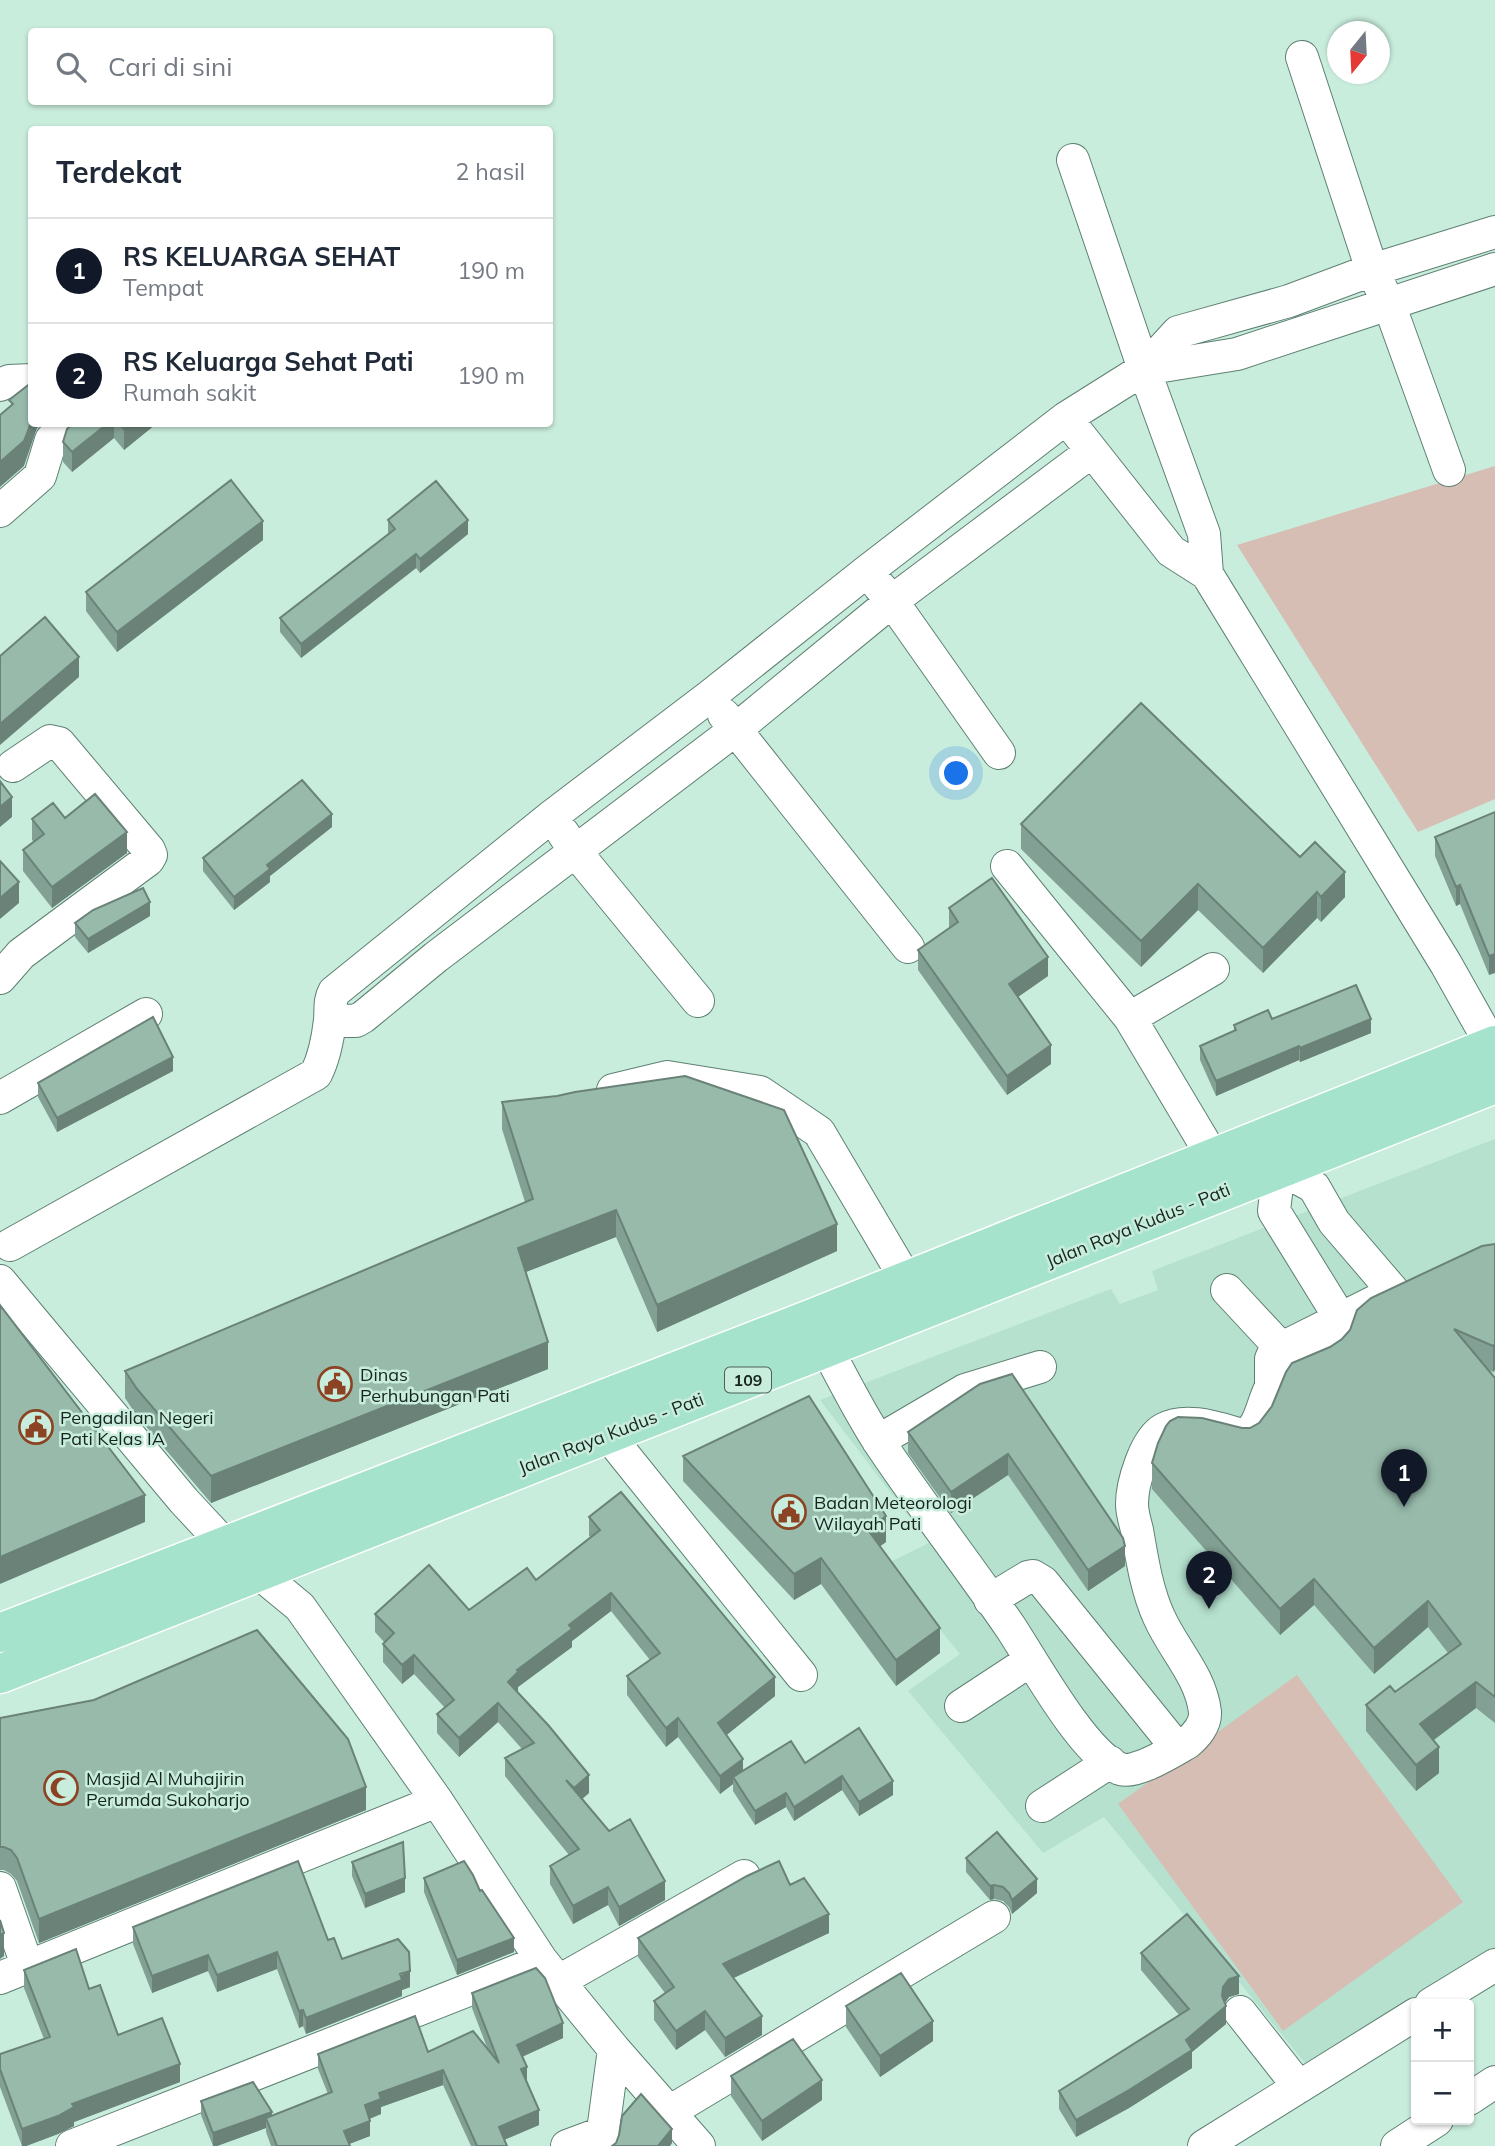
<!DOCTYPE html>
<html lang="id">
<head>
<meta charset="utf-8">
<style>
  :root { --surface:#fff; --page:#f6f6f7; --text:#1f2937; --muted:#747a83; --line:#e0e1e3; --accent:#111827 }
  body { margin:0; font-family:Mulish,sans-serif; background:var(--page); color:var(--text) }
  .controls { position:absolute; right:21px; bottom:21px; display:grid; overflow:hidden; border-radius:7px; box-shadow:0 2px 5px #0004 }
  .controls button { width:63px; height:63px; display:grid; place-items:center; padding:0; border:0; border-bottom:2px solid var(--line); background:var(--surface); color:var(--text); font:35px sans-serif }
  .compass { position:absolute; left:1327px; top:21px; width:63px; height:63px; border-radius:50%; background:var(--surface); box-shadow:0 2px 5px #0004; rotate:198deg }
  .you { position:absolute; left:957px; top:774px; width:24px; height:24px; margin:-18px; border:5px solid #fff; border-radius:50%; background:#1a73e8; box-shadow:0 0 0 10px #1a73e833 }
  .badge { display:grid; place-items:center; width:46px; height:46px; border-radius:50%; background:var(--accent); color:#fff; font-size:23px; font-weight:700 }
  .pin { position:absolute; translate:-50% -58px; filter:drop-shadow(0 2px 4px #0008) }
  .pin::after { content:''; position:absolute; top:37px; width:24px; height:21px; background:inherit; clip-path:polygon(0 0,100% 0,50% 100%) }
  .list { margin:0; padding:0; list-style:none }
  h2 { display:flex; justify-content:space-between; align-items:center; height:91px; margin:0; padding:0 28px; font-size:30px }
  h2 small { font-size:23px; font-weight:400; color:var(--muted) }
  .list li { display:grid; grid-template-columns:46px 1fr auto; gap:21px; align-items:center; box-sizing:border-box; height:105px; padding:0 28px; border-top:2px solid var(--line) }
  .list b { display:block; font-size:26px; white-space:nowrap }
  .list p { margin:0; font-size:23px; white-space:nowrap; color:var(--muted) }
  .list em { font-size:23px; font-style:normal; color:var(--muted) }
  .icon { flex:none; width:38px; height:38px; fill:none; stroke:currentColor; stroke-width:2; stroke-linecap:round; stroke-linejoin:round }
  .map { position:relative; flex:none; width:1495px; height:2146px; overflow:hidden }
  .search { position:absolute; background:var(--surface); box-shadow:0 2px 5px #0004; left:28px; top:28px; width:525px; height:77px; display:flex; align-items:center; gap:18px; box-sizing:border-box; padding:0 24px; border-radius:7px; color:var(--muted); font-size:26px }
  .panel { position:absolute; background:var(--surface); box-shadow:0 2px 5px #0004; left:28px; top:126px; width:525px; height:301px; border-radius:7px }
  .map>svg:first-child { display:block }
</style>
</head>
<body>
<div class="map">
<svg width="1495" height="2146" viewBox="0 0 1495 2146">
  <rect width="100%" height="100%" fill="#c9eddd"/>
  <!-- built -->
  <path fill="#b5e1ce" d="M1495,1139V1949L1305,2063L1104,1817L1043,1853L908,1691L960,1654L886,1564L929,1543L820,1400L1111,1289L1120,1304L1158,1290L1152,1271Z"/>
  <!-- green -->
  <path fill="#d6beb5" d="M1495,466V799L1418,832L1237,545Z
    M1297,1675L1463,1902L1283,2031L1118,1804Z"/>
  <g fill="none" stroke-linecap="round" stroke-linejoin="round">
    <!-- minor casing -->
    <g stroke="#5e8072" stroke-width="34">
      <path id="minor" d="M1302,57L1372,270L1389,304L1449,470
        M1073,160L1144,369L1204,534L1207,574L1446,964L1492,1046
        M1144,369L1237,354L1495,269
        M0,385L9,381L32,380
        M1066,418L1144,369L1178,332L1289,301L1372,270L1495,232
        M0,511L40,476L51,440L66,424
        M879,586L892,601L999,753
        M724,715L908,947
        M563,833L575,851L698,1001
        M1007,866L1130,1018L1214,1159
        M0,978L21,954L148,860L151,855L149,850L59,743L50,741L13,766
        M1130,1018L1213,969
        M330,1020L356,1021L363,1017L436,957L735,730L892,601L1091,452
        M613,1090L667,1077L760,1092L819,1132L907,1281
        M0,1098L146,1014
        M10,1245L316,1074C324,1058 328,1038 330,1020C331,1010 329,1001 334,992L552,816L710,696L866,572L1066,418L1171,551L1207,574
        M0,1281L184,1501L224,1544L300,1607L437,1801L542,1961L614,2049L699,2146
        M1227,1290L1280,1347
        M815,1326C836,1365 855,1405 879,1442C921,1505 968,1565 1011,1628C1034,1663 1083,1753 1120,1769C1135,1775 1173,1751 1187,1743C1196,1736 1206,1724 1205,1712C1201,1676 1173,1649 1159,1617C1147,1591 1142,1559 1137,1530C1135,1522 1132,1513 1132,1504C1132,1484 1145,1439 1164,1429C1188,1416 1222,1430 1246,1436C1265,1421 1262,1391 1280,1375C1283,1372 1290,1370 1294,1368C1324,1355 1341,1356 1340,1318L1274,1211L1279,1168
        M1271,1388V1359L1274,1352L1394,1292L1334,1222L1314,1187L1279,1168L1271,1154
        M608,1435L801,1675
        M878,1441L965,1390L1040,1367
        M990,1600L1028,1577L1033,1576L1043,1582L1177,1748
        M961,1706L1031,1660
        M1042,1806L1110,1762
        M0,1888L28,1968
        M0,1978L437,1801
        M559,1981L744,1876
        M1431,2004L1495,1965
        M1240,2012L1299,2087
        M1469,2099L1495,2082
        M669,2112L994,1917
        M72,2146L542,1961
        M567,2146L602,2133
        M601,2146L614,2049
        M1204,2146L1416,2014
        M1397,2146L1437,2120"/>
    </g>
    <!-- major casing -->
    <g stroke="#fff" stroke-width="41">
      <path id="major" d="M0,1633C270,1526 542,1424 813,1318C1041,1228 1268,1136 1495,1045
        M0,1674L1495,1084"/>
    </g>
    <!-- minor -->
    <use href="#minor" stroke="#fff" stroke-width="32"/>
    <!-- major -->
    <use href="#major" stroke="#a6e3cd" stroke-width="38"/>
  </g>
  <!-- wall -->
  <path fill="#82a093" d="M72,424H156L124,450L114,438L72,472L63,462V442Z
    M388,520L468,534L420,573L416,568L301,658L280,632V618L388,534Z
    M263,540L117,652L86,611V592Z
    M1495,812L1489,975L1460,904L1456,906L1435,856V837Z
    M65,818L127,853L52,908L23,871V850L34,842L32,840V819Z
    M1021,824L1345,897L1321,922L1317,918L1263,973L1198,910L1141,967L1021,849Z
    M332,827L270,876V882L234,910L203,871V858Z
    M949,908L1048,976L1018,997L1051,1064L1007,1095L918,970V950L949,929Z
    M150,916L88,953L75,937V923Z
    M1272,1019L1371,1033L1300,1062L1299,1060L1216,1096L1200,1060V1046L1234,1031V1025Z
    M173,1071L57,1132L38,1097V1083Z
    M502,1102L837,1251L657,1332L616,1237L526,1272L548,1369L211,1503L137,1416L125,1398V1371L525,1202L502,1129Z
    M1495,1244V1370L1493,1372L1489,1370L1495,1378V1723L1476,1708L1434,1740L1439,1773L1416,1791L1366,1731V1705L1395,1692L1448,1653L1428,1627L1374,1674L1314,1605L1280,1635L1152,1489V1463L1242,1428H1250L1259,1423L1330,1347Z
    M980,1384L1125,1566L1088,1591L1008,1475L951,1513L908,1453V1432Z
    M683,1456L886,1542L880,1546L940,1653L896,1686L821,1584L794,1600L683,1481Z
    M589,1517L775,1696L726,1735L743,1771L805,1763L893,1795L859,1816L842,1790L794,1821L786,1807L755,1825L733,1791V1784L720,1794L678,1737L666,1747L627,1695V1676L650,1660L611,1611L572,1641V1647L518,1687L517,1692L589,1793L582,1799L665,1900L619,1926L608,1905L573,1924L550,1884V1866L569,1855L505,1776V1758L522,1749L498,1722L459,1757L437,1733V1714L445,1708L414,1674L402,1684L383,1662V1644L384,1642L375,1632V1614L469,1610L536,1580L591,1537L589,1536Z
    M0,1718L366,1810L39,1943L17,1881L11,1874L4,1870H0Z
    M966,1858L1037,1893L1012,1914L1009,1907L1003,1901L994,1899L990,1900L966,1872Z
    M352,1862L405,1892L365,1908L352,1876Z
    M424,1878L480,1891L514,1952L457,1975L424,1892Z
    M790,1885L829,1933L733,1978L762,2035L725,2057L705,2030L676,2050L654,2020V2001L665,1993L638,1957V1938Z
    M133,1927L328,1940L342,1959L410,1987L402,1990V1996L306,2034L303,2026L299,2028L277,1969L217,1992L208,1971L152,1993L133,1944Z
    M1141,1953L1239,1994L1229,1997L1225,2003L1226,2024L1192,2052V2068L1129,2108L1076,2137L1059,2109V2091L1179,2015L1141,1970Z
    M24,1970L89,1989L118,2035L180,2082L74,2122V2126L58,2134L26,2146H22L0,2087V2054L44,2039L24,1988Z
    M472,1993L563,2038L522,2057L527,2082L539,2125L504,2140L507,2146H471L443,2085L381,2107V2114L370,2119V2136L349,2144L350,2146H271L266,2132V2128L217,2146H213L201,2115V2101L272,2115L328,2094L318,2069V2054L488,2050L472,2008Z
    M846,2006L933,2041L880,2077L846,2027Z
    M731,2076L822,2100L762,2141L731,2096Z"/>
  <!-- shaded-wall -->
  <path fill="#6a8278" d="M32,420V424H42L37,428L24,466L0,487V462Z
    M107,424H114V438L72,472V452Z
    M131,424H156L124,450V429Z
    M468,520V534L420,573V559Z
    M263,521V540L117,652V632Z
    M416,554V568L301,658V644Z
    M79,657V677L0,745V724Z
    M12,797V817L0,827V807Z
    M332,814V827L270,876V882L234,910V897L267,865Z
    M127,832V853L52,908V887Z
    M1345,872V897L1321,922V897Z
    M19,882V903L0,919V898Z
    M1198,884V910L1141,967V941Z
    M1460,885V904L1456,906V887Z
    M1317,892V918L1263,973V948Z
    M150,902V916L88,953V939Z
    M1495,954V973L1489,975V956Z
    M1048,957V976L1009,1003V984Z
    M1371,1019V1033L1300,1062V1048Z
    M1051,1045V1064L1007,1095V1076Z
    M1299,1046V1060L1216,1096V1081Z
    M173,1057V1071L57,1132V1118Z
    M616,1210V1237L518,1275V1248Z
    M837,1224V1251L657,1332V1305Z
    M548,1342V1369L211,1503V1476Z
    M1495,1344V1370L1493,1372V1346Z
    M1008,1454V1475L951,1513V1492Z
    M145,1495V1522L0,1584V1557Z
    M886,1516V1542L868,1555V1530Z
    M1125,1546V1566L1088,1591V1570Z
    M821,1558V1584L794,1600V1574Z
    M1314,1579V1605L1280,1635V1609Z
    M611,1593V1611L572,1641V1647L518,1687V1691L508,1700V1682L517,1670L569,1625Z
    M1428,1601V1627L1374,1674V1648Z
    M940,1628V1653L896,1686V1660Z
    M414,1655V1674L402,1684V1665Z
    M775,1677V1696L718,1742V1723Z
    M1476,1682V1708L1420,1750V1724Z
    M498,1703V1722L459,1757V1738Z
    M678,1718V1737L666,1747V1728Z
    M1439,1747V1773L1416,1791V1765Z
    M743,1759V1777H733V1784L720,1794V1776Z
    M589,1775V1793L574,1806V1788Z
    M842,1776V1790L794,1821V1807Z
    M893,1781V1795L859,1816V1802Z
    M366,1787V1810L39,1943V1919Z
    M786,1793V1807L755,1825V1811Z
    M405,1878V1892L365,1908V1894Z
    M1037,1879V1893L1012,1914V1900Z
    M665,1881V1900L619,1926V1907Z
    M994,1885V1899L990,1900V1886Z
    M608,1887V1905L573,1924V1906Z
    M829,1914V1933L723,1983V1964Z
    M4,1933V1956L0,1959V1935Z
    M514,1938V1952L457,1975V1960Z
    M277,1952V1969L217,1992V1975Z
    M208,1955V1971L152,1993V1976Z
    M410,1971V1987L402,1990V1996L306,2034V2018Z
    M1239,1976V1994L1229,1997L1223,2005L1226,2006V2024L1192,2052V2068L1129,2108L1076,2137V2120L1186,2040L1222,1996L1223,1987L1229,1979Z
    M303,2010V2026L299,2028V2011Z
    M705,2011V2030L676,2050V2031Z
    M762,2016V2035L725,2057V2038Z
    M933,2021V2041L880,2077V2056Z
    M563,2023V2038L517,2059V2045Z
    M180,2064V2082L74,2122V2126L58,2134L26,2146H22V2129L72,2104Z
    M527,2067V2081L521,2069Z
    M443,2070V2085L381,2107V2114L365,2120V2105L379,2093Z
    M822,2080V2100L762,2141V2121Z
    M539,2110V2125L499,2142V2127Z
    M272,2112V2126L266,2118V2128L217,2146H213V2133Z
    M370,2121V2136L344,2146V2131Z
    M672,2129V2143L670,2146H658Z"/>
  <!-- building -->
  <path fill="#97baab" stroke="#6a8278" stroke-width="2" d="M32,382V420L24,441L0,462V415L13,404L9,400Z
    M72,424H107L72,452L63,442L67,429Z
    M119,424H131L124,429Z
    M231,480L263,521L117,632L86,592Z
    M436,481L468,520L420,559L416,554L301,644L280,618L395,529L388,520Z
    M45,617L79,657L0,724V656Z
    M1141,703L1300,857L1315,842L1345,872L1321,897L1317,892L1263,948L1198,884L1141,941L1021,824Z
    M302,780L332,814L267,865L270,869L234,897L203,858Z
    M0,781L12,797L0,807Z
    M95,794L127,832L52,887L23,850L44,834L32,819L53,803L65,818Z
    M1495,812V954L1489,956L1460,885L1456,887L1435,837Z
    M0,861L19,882L0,898Z
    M992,878L1048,957L1009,984L1051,1045L1007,1076L918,950L958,922L949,908Z
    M143,888L150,902L88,939L75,923L93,910Z
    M1356,985L1371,1019L1300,1048L1299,1046L1216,1081L1200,1046L1236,1030L1234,1025L1268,1010L1272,1019Z
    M153,1017L173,1057L57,1118L38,1083Z
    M685,1076L784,1110L837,1224L657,1305L616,1210L518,1248L548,1342L211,1476L137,1389L125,1371L533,1199L502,1102L557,1096L575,1092Z
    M1495,1244V1344L1493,1346L1454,1329L1495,1378V1697L1476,1682L1420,1724L1439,1747L1416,1765L1366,1705L1390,1686L1395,1692L1461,1644L1428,1601L1374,1648L1314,1579L1280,1609L1152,1463L1158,1443L1166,1426L1170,1421L1178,1417L1202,1418L1242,1428H1250L1259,1423L1272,1406L1286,1372L1292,1363L1330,1347L1342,1339L1350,1330L1357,1310L1371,1298L1482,1246Z
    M0,1305L145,1495L0,1557Z
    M1012,1374L1123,1538L1125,1546L1088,1570L1008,1454L951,1492L908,1432L980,1384Z
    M809,1396L886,1516L868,1530L940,1628L896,1660L821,1558L794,1574L683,1456Z
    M621,1492L775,1677L718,1723L743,1759L720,1776L678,1718L666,1728L627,1676L660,1653L611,1593L569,1625L572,1629L517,1670L518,1672L508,1682L549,1726L589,1775L574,1788L566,1780L609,1831L630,1819L665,1881L619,1907L608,1887L573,1906L550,1866L579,1849L505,1758L534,1743L498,1703L459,1738L437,1714L454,1700L414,1655L402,1665L383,1644L394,1633L375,1614L429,1565L469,1610L527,1568L536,1580L600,1530L589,1517Z
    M257,1630L348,1739L366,1787L39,1919L17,1858L11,1850L4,1847H0V1718L94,1700Z
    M859,1728L893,1781L859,1802L842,1776L794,1807L786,1793L755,1811L733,1777L791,1741L805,1763Z
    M997,1832L1037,1879L1012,1900L1009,1893L1003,1887L994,1885L990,1886L966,1858Z
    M403,1842L405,1878L365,1894L352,1862Z
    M298,1861L328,1940L334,1938L342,1959L398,1939L409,1952L410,1971L400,1974L402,1980L306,2018L303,2010L299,2011L277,1952L217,1975L208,1955L152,1976L133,1927Z
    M464,1861L473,1875L480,1891L482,1890L514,1938L457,1960L424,1878Z
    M779,1861L790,1885L804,1878L829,1914L723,1964L762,2016L725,2038L705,2011L676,2031L654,2001L674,1987L638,1938L747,1876Z
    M1187,1914L1239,1976L1229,1979L1223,1987L1222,1996L1226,2006L1186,2040L1192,2050L1129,2090L1076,2120L1059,2091L1189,2009L1141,1953Z
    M0,1920L4,1933L0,1935Z
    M76,1949L89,1989L100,1985L118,2035L162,2018L180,2064L72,2104L74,2107L58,2116L22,2129L0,2069V2054L50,2037L24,1970Z
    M536,1968L545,1978L563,2023L517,2045L527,2067L521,2069L539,2110L499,2127L507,2146H477L443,2070L379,2093L381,2099L365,2105L370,2121L344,2131L350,2146H277L266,2118L332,2092L318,2054L415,2016L428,2052L473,2031L499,2063L472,1993Z
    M901,1973L933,2021L880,2056L846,2006Z
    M793,2039L822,2080L762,2121L731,2076Z
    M253,2082L272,2112L213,2133L201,2101Z
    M641,2094L672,2129L658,2146H612L616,2143L619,2135L622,2116Z"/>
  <!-- icons -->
  <defs>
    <g id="civic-ring" transform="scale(1.75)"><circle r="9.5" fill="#c9eddd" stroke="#8b4323" stroke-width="1.5"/><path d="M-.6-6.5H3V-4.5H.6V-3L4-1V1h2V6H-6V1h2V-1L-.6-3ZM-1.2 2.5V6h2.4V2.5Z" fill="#8b4323"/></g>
    <g id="mosque-ring" transform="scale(1.75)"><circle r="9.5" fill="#c9eddd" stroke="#8b4323" stroke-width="1.5"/><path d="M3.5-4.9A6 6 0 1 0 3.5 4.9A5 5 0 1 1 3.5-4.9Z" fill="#8b4323"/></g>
  </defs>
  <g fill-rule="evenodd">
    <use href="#civic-ring" x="335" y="1384"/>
    <use href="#civic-ring" x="36" y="1427"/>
    <use href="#civic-ring" x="789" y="1512"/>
    <use href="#mosque-ring" x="61" y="1788"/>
  </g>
  <g text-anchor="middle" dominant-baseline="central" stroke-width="5" stroke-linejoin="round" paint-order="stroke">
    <!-- shield labels -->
    <rect fill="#c9eddd" stroke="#4c6057" stroke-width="2" x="725" y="1367.5" width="46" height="25" rx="5"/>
    <g font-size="16" font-weight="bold" fill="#16241e">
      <text x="748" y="1380">109</text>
    </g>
    <!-- street labels -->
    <g font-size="18" fill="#16241e" stroke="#c9eddd">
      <text transform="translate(1138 1225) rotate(-22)">Jalan Raya Kudus - Pati</text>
      <text transform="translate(611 1433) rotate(-21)">Jalan Raya Kudus - Pati</text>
    </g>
    <!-- poi labels -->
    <g font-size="18" fill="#16241e" stroke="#c9eddd" text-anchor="start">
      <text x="360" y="1374">Dinas<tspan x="360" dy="21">Perhubungan Pati</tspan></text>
      <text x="60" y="1417">Pengadilan Negeri<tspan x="60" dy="21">Pati Kelas IA</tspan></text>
      <text x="814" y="1502">Badan Meteorologi<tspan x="814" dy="21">Wilayah Pati</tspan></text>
      <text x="86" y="1778">Masjid Al Muhajirin<tspan x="86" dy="21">Perumda Sukoharjo</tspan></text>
    </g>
  </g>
</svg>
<div class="controls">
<button>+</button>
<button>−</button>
</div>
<svg class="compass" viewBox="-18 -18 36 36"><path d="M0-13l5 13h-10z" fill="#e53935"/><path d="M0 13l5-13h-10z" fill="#747a83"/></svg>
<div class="you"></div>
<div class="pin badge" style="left:1404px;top:1507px">1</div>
<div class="pin badge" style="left:1209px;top:1609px">2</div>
<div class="search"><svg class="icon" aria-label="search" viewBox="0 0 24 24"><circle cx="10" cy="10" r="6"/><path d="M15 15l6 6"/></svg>Cari di sini</div>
<section class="panel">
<h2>Terdekat<small>2 hasil</small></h2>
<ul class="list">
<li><span class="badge">1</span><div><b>RS KELUARGA SEHAT</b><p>Tempat</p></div><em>190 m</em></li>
<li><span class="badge">2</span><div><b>RS Keluarga Sehat Pati</b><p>Rumah sakit</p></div><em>190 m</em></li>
</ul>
</section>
</div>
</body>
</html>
